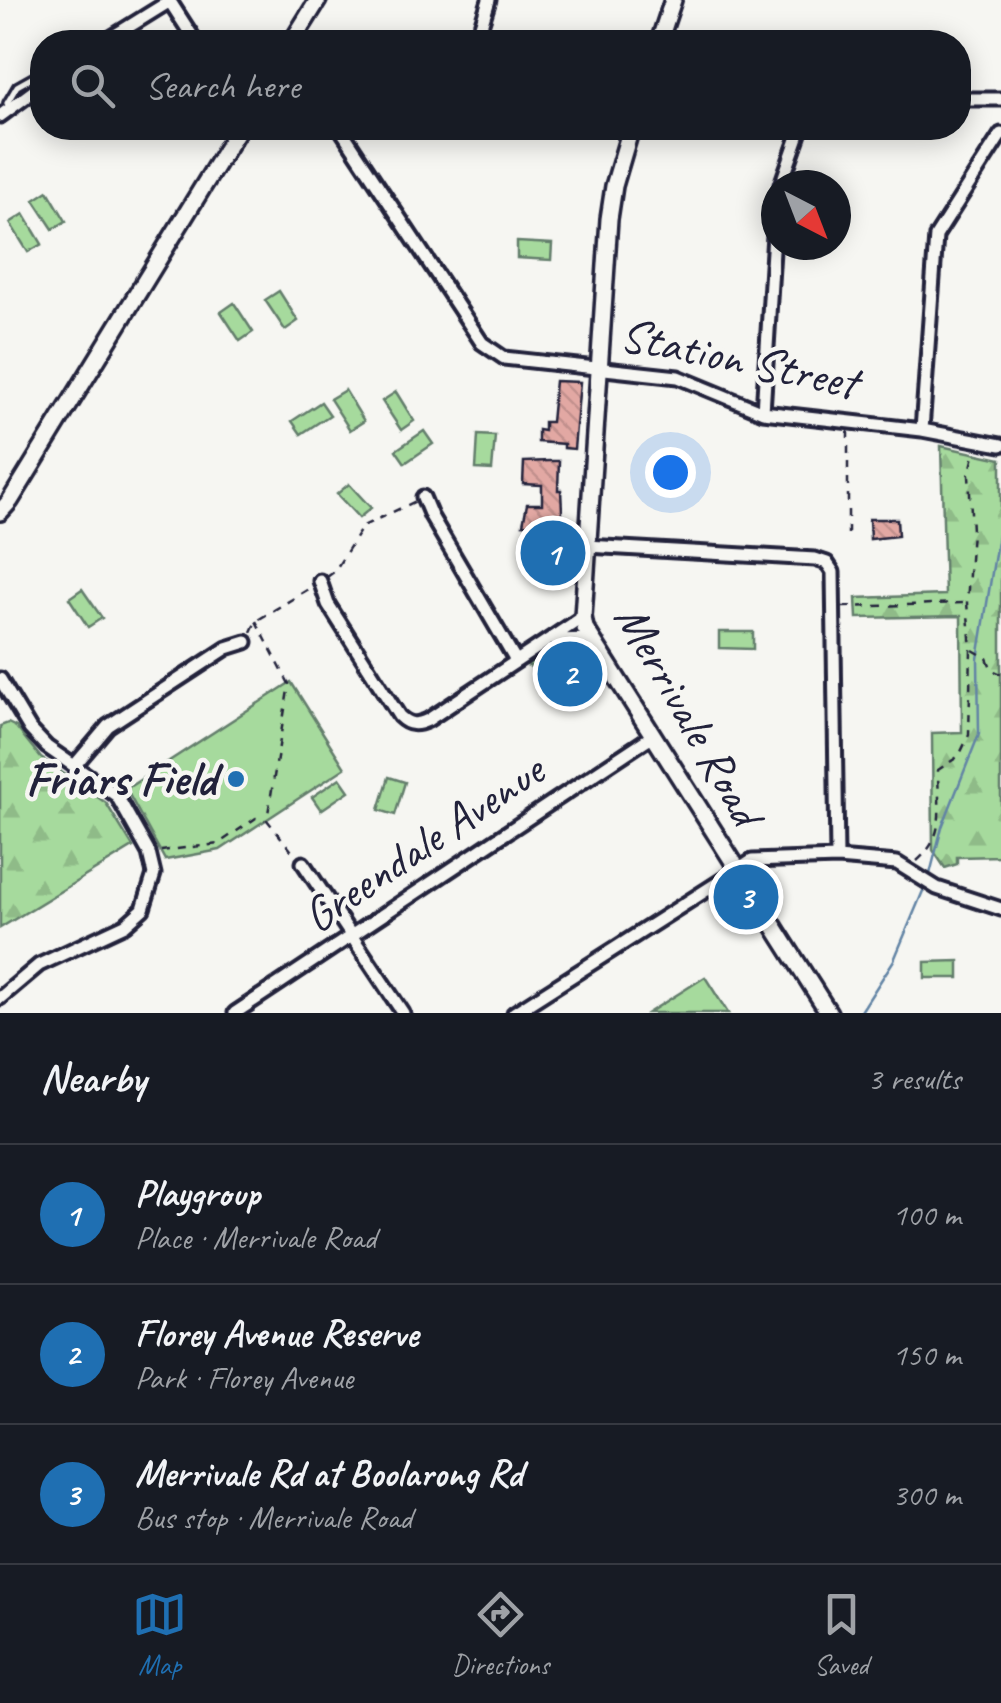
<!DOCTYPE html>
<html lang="en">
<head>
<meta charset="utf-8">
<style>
  :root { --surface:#171b24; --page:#242831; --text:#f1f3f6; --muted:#9ea1a6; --line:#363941; --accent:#1f6fb2 }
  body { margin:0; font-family:Caveat,sans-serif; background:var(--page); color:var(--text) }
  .compass { position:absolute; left:761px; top:170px; width:90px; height:90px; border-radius:50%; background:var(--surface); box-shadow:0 5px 25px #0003; rotate:138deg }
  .you { position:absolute; left:670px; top:472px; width:35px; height:35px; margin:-25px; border:8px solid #fff; border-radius:50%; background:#1a73e8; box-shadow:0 0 0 15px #1a73e833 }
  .badge { display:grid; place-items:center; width:65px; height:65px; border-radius:50%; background:var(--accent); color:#fff; font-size:32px; font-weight:700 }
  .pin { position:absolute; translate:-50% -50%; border:5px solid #fff; box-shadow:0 2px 10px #0006 }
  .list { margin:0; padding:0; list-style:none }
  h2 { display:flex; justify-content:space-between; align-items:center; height:130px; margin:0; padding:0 40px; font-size:42px }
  h2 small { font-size:32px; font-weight:400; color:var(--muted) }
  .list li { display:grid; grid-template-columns:65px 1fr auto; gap:30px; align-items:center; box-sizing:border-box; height:140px; padding:0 40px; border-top:2px solid var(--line) }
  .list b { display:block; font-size:38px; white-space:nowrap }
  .list p { margin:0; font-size:32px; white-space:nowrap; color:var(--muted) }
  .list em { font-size:32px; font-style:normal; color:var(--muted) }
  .icon { flex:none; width:55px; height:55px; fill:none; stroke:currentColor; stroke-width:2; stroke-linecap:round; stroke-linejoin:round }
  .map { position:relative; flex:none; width:1001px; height:1013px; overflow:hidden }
  .search { position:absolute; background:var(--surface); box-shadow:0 5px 25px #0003; left:30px; right:30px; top:30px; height:110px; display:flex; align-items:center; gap:25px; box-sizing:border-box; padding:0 35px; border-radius:40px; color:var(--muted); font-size:38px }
  .sheet { height:550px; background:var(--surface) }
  nav { display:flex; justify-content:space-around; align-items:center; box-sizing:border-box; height:140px; border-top:2px solid var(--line); background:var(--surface); font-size:28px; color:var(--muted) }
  nav a { display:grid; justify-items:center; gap:5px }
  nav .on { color:var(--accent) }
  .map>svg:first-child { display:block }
</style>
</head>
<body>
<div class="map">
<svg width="1001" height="1013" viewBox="0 0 1001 1013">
  <defs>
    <pattern id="forest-firs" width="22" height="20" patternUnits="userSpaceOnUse" patternTransform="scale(2.5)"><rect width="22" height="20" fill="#a6da9d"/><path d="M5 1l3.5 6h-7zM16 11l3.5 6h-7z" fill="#8fbb88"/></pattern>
    <pattern id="building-back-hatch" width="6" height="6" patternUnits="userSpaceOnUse" patternTransform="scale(2.5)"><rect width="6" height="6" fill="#e2a8a3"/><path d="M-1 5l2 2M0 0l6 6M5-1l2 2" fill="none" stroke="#c2908d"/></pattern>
  </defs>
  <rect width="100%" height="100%" fill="#f6f6f2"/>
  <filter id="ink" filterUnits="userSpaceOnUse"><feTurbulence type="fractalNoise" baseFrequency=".01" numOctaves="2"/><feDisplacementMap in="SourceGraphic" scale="20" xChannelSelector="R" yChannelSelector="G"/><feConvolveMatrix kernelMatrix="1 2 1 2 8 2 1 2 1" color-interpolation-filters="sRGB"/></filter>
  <g filter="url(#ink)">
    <!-- green -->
    <path fill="#a6da9d" stroke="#647e6c" stroke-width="2.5" d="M48,191L66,221L53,229L34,200Z
      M24,214L42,244L28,252L10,223Z
      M517,242L552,244L551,260L517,258Z
      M279,291L298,321L285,330L265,300Z
      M234,303L253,332L240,341L221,312Z
      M345,390L364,421L350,430L330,399Z
      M396,392L414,421L401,430L382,401Z
      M321,402L330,415L301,434L292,421Z
      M424,431L433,444L405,463L396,450Z
      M478,435L495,436L492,470L476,469Z
      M349,484L371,508L359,518L337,494Z
      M82,589L102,618L88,627L69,598Z
      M719,632H753V649L719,648Z
      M571,646L581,653L600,683L584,692L527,665L542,656Z
      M291,682L345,768L220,850L165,860L126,789Z
      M389,777L405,782L395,815L379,810Z
      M340,778L349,791L321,810L312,797Z
      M959,961V978H925V962Z
      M705,977L728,1013H648Z"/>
    <!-- forest -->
    <path fill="url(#forest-firs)" stroke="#647e6c" stroke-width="2.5" d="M941,446L1001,459V856L957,857V864L945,868L933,850L932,733L962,732L961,616L857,618L856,598L945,595Z
      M8,723L16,727L41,758L106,803L133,847L0,928V726Z"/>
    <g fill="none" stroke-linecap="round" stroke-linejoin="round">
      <!-- stream -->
      <path stroke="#6284a5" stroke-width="2.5" d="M930,874L942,827L979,734L978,659L1001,517
        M860,1013L894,960L923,891"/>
    </g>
    <!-- building -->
    <path fill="url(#building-back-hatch)" stroke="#22223b" stroke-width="2.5" d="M555,381L580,382L574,449L564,448V444L538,442V430L544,431V422H551Z
      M550,461H559L558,490H561L562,511L561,526L550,525L549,544H566L565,563L541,562L542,537H536V525L523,524L527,504H542V485L523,484L524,462Z
      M869,519H897L898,536L870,539Z"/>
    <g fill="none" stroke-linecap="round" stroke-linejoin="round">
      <!-- lane casing -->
      <g stroke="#22223b" stroke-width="12">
        <path id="lane" d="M7,103L17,86L42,72"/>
      </g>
      <!-- street casing -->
      <g stroke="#22223b" stroke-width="19">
        <path id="street" d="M169,0L196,42
          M104,42L170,1
          M476,42L489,0
          M958,99H1001
          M0,116L42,85
          M340,128L482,343L504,358L678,377L763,412L922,430L1001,445
          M781,185L801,128
          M763,412L776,202
          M922,430L936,236L1001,134
          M423,497L431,516L516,661
          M587,546L815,559L827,563L833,572L837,858
          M320,581L328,604L399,716C409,726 417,725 428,720L583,617
          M555,640L591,639
          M0,679L30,729L47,747L117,796L149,853L154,874L143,909L125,925L39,965L0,998
          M75,765L108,726L227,648L246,642
          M303,863L403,1013
          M235,1013L652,736
          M514,1013L752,861L837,858L897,863L937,888L1001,909"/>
      </g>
      <!-- secondary casing -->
      <g stroke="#22223b" stroke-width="22">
        <path id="secondary" d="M292,42L318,0
          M659,42L673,0
          M631,128L614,186L609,219L583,617L585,628L829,1013
          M0,512L10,501L239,128"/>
      </g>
      <!-- path -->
      <path stroke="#22223b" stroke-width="2.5" stroke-dasharray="8 8" stroke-linecap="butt" d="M958,114H969
        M848,534V430
        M327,577L334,572L363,526L416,501
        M843,607L965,603
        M256,621L289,684L267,820L295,855
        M251,632L256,621L312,587
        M973,650L987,658L992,670L1001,674
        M161,851L218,844L256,818L265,820
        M917,861C947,835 938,807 938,770L959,756L969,735L971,649L967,603L972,531L969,475L975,452"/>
      <!-- lane -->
      <use href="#lane" stroke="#f6f6f2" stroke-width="5"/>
      <!-- street -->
      <use href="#street" stroke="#f6f6f2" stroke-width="11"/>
      <!-- secondary -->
      <use href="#secondary" stroke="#f6f6f2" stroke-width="15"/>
    </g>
  </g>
  <!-- markers -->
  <circle fill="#1f6fb2" stroke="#f6f6f2" stroke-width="4" cx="236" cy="779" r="10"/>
  <g text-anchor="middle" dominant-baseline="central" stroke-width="9" stroke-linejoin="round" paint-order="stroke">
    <!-- street labels -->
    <g font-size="48" fill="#22223b" stroke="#f6f6f2">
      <text transform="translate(739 358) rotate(12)">Station Street</text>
      <text transform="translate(689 714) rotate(60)">Merrivale Road</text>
      <text transform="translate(423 843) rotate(-34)">Greendale Avenue</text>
    </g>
    <!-- poi labels -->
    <g font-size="48" font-weight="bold" fill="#22223b" stroke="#f6f6f2" text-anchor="end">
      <text x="216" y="779">Friars Field</text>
    </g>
  </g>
</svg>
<svg class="compass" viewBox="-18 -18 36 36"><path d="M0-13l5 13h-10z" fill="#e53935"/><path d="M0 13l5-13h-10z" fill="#9ea1a6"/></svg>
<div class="you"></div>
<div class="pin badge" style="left:553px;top:553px">1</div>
<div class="pin badge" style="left:570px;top:674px">2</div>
<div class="pin badge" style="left:746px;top:897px">3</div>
<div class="search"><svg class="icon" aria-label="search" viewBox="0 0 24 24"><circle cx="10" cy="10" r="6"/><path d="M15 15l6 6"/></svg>Search here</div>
</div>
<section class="sheet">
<h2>Nearby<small>3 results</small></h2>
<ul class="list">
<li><span class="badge">1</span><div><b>Playgroup</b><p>Place · Merrivale Road</p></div><em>100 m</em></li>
<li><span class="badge">2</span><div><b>Florey Avenue Reserve</b><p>Park · Florey Avenue</p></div><em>150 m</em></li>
<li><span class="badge">3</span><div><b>Merrivale Rd at Boolarong Rd</b><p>Bus stop · Merrivale Road</p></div><em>300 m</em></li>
</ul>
</section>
<nav>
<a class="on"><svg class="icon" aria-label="map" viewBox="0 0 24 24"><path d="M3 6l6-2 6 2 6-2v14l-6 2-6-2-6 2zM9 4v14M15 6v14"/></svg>Map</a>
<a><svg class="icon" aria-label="directions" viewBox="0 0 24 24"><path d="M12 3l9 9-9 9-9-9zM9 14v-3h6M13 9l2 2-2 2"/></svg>Directions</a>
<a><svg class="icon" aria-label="saved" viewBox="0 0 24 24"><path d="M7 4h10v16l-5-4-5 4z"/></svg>Saved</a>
</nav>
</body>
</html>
